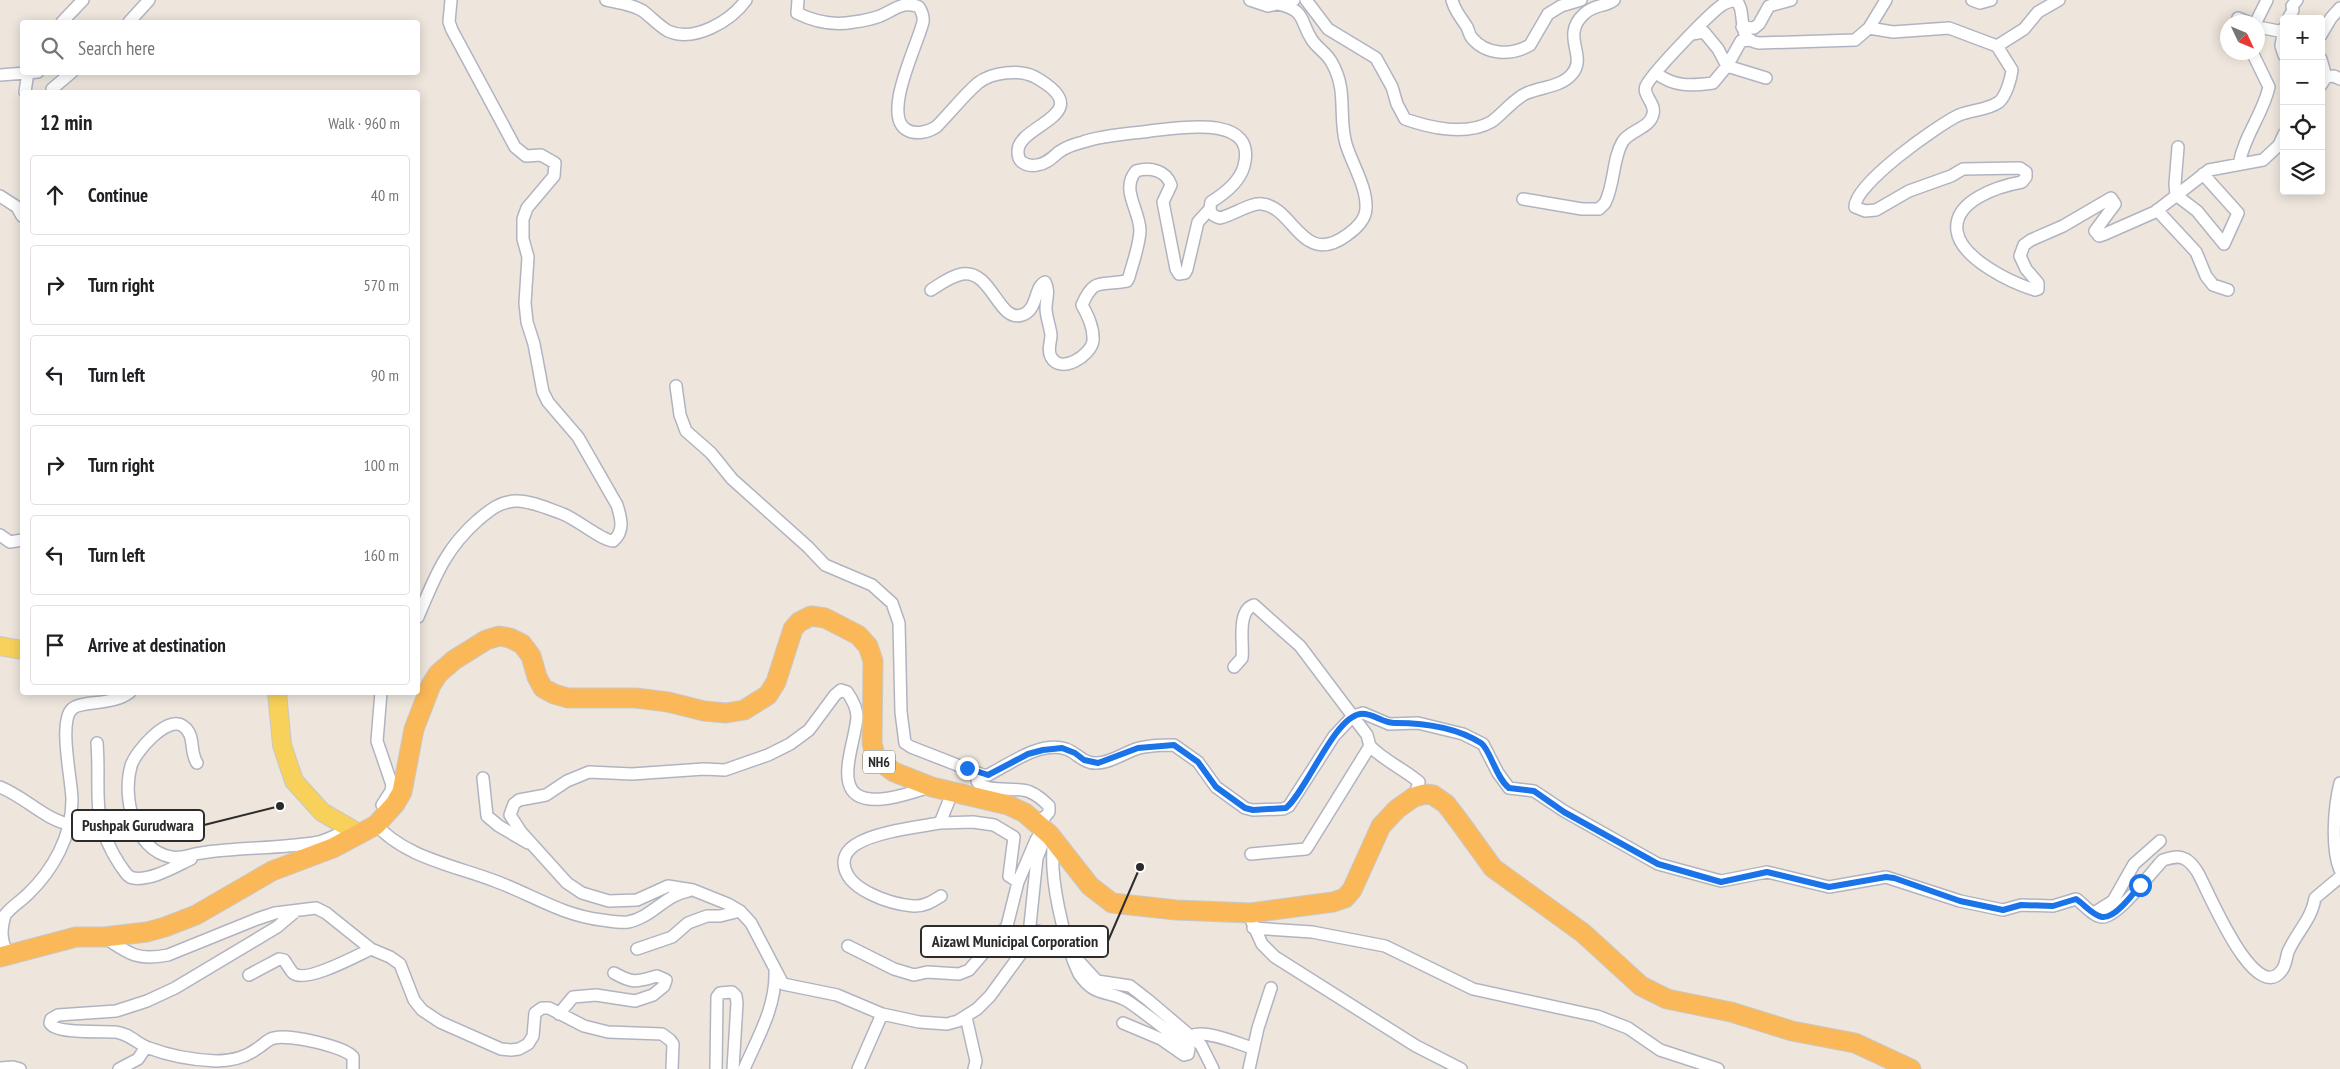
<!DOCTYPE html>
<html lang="en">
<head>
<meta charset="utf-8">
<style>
  :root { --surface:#fff; --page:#f2f2f2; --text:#202124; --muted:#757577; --line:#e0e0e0 }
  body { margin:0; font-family:"PT Sans Narrow",sans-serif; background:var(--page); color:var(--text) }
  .controls { position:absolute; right:15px; top:15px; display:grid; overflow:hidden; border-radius:5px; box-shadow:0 2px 12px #0003 }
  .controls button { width:45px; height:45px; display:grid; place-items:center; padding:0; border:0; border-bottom:1px solid var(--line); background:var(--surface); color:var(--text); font:25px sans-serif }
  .compass { position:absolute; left:2220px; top:15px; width:45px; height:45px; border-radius:50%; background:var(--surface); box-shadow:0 2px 12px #0003; rotate:134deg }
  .stop { position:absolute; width:15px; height:15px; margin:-11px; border:4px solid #1a73e8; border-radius:50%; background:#fff }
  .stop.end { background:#1a73e8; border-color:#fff; box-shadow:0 1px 5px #0008 }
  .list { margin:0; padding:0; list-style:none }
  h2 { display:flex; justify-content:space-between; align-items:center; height:65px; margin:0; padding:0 20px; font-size:21px }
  h2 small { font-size:16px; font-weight:400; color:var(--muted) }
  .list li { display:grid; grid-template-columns:32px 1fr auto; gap:15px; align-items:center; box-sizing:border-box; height:80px; margin:0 10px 10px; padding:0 10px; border:1px solid var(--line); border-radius:5px }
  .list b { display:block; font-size:19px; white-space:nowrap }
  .list em { font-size:16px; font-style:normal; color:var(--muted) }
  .icon { flex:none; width:28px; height:28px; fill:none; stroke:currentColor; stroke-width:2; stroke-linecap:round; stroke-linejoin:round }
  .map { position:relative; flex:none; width:2340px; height:1069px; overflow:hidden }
  .search { position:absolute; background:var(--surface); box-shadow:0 2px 12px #0003; left:20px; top:20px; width:400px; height:55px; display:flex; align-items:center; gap:12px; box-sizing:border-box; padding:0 18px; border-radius:5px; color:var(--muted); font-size:19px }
  .panel { position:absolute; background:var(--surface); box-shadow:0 2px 12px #0003; left:20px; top:90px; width:400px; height:605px; border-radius:5px }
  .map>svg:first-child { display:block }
</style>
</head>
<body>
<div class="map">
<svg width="2340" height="1069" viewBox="0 0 2340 1069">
  <rect width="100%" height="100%" fill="#eee6dd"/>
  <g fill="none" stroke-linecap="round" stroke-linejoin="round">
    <!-- minor casing -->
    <g stroke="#b1b4c0" stroke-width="14">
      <path id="minor" d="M606,0C618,3 632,4 643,11C651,17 659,26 668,31C694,43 731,21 746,0
        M798,0L797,13C815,22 833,26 854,22C862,21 872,19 880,16C894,10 904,0 919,7C922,12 924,16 923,22C918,44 881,116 907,130C916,135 928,132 936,127C950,113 963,96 978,83C992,72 1020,69 1035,77C1102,115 1016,124 1018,152C1018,156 1019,160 1022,162C1026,165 1032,166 1037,165C1046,164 1052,158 1059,152C1066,147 1075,144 1083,142C1104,135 1128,134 1150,131C1177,128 1258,113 1244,166C1240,181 1224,194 1211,202C1209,211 1210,215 1220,218C1233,215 1252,202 1262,204C1294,207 1302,268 1347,235C1356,229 1366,219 1366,208C1367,187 1352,164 1346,144C1338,116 1348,91 1332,63C1327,53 1318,49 1312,40C1299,20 1307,11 1278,4
        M1250,0L1268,6L1294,0
        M1306,0L1328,29L1376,58L1392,87L1397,104L1405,119C1430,128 1466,136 1491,122C1503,114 1513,99 1527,93C1541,87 1561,87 1572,74C1588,56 1560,36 1584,14C1596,3 1603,8 1614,0
        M1452,0C1455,12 1461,17 1467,27C1469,31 1469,35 1472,38C1486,55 1511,56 1530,45L1548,14L1561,6L1581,0
        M1737,0C1738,4 1741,8 1741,11C1744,26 1740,40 1759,43L1855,40L1869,28L1886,0
        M1972,0L1980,3L1991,0
        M2238,18L2248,22
        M2288,19L2293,10L2292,6L2297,0
        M62,22L83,0
        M129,22L149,0
        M2256,22L2267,0
        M1742,27L1754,28L1759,24L1769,6L1791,0
        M2258,27L2284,32
        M1869,28L1893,32L1949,28L1997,46L2012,70C2011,79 2006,96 1999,102C1988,110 1971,110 1959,115C1938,125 1854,184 1855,207L1865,211L1876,210L1909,191L1951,176L1963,169L2020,168L2026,172V177L2022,182C2000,186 1953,200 1957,231C1961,259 2012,283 2035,290L2038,289V283L2026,269L2020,256L2024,245L2031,240L2063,226L2111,198L2115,204L2095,231L2099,236L2105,234L2155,212L2209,170L2263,160L2279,145L2284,134
        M2284,28L2281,46L2284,55
        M1692,34L1704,32L1718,49L1727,66L1766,78
        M2321,35L2331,18L2340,8
        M1997,46L2024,29L2038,12L2059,0
        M2321,59L2326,77L2321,85
        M1656,73C1674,87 1691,86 1713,83L1727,66L1741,41L1751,40
        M0,75L38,72
        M2326,77L2334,76L2340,79
        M52,89L72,72
        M25,92L28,72
        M2178,147L2175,184L2176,195L2197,211L2224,244L2238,213L2203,174
        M2239,164C2244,136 2263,114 2269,87L2252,52
        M0,196L17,207L22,216
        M1523,199L1582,209H1599L1605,203C1615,184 1612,159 1623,141C1631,130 1650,128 1653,114C1656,103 1642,95 1646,86C1652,73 1709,14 1722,5C1726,2 1731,1 1736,0
        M2157,210L2196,252L2206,276L2213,285L2228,290
        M931,290C940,284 951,276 962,274C992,269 998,323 1022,315C1038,310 1034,287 1045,282C1050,292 1046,298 1046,308C1046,317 1050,326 1051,335C1051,342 1047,350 1051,357C1061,375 1091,355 1093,341C1094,328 1088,316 1082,305C1094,277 1100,286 1127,281L1129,277C1133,262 1139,247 1140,231C1140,210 1120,190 1136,171C1150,167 1166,170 1171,185L1163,202L1176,269L1179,274L1185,273L1187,269L1198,222L1209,210
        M676,386L680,415L686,431L711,453L732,479L808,547L825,565L872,585L892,603L899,623L901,712L905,743L911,747L983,775H988C1010,764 1039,741 1066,749C1077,753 1084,764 1097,763C1110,763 1124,753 1136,749C1148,745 1162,745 1174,745L1198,762L1216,787L1245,808L1253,810L1283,809L1289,806L1334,736L1353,716L1363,713L1389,724L1418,723L1463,734L1483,744L1498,773L1509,788L1534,791L1564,811L1658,864L1721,881L1767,872L1829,887L1886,877L1960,901L2003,910L2021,905L2053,906L2076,899C2084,904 2091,915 2101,917C2116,920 2152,871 2163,860C2171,858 2178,855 2185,859C2191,862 2195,868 2198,873C2207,888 2255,1008 2282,970C2286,965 2286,958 2288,952C2296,933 2312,919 2315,898L2340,877
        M0,535L10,542L22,540
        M418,617C435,577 445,549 478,520C490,510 499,502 515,501C529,500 549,509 563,514C578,520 601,540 613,541C625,531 621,518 617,505L578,437L548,402L543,392L534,344L527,322L525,303L528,257L523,239V219L527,208L554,176L555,163L541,155L526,156L515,147L452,30L449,22L451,0
        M1234,667L1242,658C1244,645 1236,611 1254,605L1300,646L1367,735L1370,746L1308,846L1306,849L1251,854
        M381,692L377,741L392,785L391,791L382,805
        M97,743C101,794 89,818 120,865C124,870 127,877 133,878C151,881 176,866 191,859
        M1370,746C1383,760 1404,769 1419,782L1414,797
        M197,763C189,751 196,735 183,726C167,715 135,752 131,766C122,797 134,850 171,857C181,859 192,854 201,853C240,847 280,849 319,842C330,839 340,833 350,829
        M983,775L979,777L977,781C985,794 1016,786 1030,792C1037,795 1043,800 1049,806V812L1044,818L1033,820
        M483,778L487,816L499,826L528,843
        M2340,783C2334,807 2331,848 2340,870
        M0,787C25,797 43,818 68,824
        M931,787C915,791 898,798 882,799C826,804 855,747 857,717C857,708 852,699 847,692L841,690L835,695L809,730L790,744L768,755L725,770L704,769L632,774L589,772L567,781L546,795L519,800L514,804L510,815L521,832L567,883L582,893L609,901L637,900L668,886L693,890L728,904L740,911L751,923L783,984L837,995L882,1014L919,1022L947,1024L958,1021L977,1009L990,996L1028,944L1037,858L1042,845L1050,835
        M374,822C402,857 456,866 495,881C533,895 561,915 602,920C610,921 620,923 628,922C651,918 665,895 688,891
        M940,823L973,822L994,825L1014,837L1009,876L1018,882
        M1054,840C1048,875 1064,942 1079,974C1096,999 1109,989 1129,1002C1148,1015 1166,1030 1185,1044L1189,1049L1188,1054L1184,1055L1161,1039L1123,1023
        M941,896C933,901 924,907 913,906C891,904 845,890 844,863C844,855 849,849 855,845C874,832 917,827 940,823L952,793
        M296,911L277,927L175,988L147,1001L116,1011L58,1015L51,1019L50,1023C55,1034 102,1031 115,1032C129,1033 137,1044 149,1048C170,1056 193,1060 216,1061C232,1061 245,1058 258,1048C263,1045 268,1039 274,1038C288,1034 344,1046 353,1057V1069
        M2094,913L2113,901L2134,864L2160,841
        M1252,922L1262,944L1275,957L1416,1046L1461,1069
        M1253,928L1312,932L1385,946L1473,989L1597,1016L1628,1028L1660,1050L1718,1069
        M1028,929L1066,937
        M104,937C129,954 137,961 168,955L257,919L275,913L316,908L326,913L371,949L390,957L400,964L414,1000L422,1010L440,1022L501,1049L511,1050L519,1049L528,1044L533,1036L535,1013L542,1008H549L584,1026L608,1032L662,1034L670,1040L673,1044L672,1069
        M848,946L894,969L914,975L927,972L959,974L969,970L1007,926L1018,882L1036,840L1043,829
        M637,949L672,937L688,923L707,916H720L740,911
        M9,954C0,942 1,929 5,915C12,906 20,902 28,894C53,870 72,836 72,800C72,781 58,722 72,709C81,700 113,706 130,692
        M1075,957L1097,981L1130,986L1148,1000L1201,1045L1213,1069
        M249,975L279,959L284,960C287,964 290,970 293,973C305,984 358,955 371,949
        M559,1014L573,997L596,995L635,1001L653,995L664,986L666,980L657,976C636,982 634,984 614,973
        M966,1017L976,1061L974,1069
        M1191,1036C1205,1029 1237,1043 1252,1048
        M0,1068L13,1067L20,1069
        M119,1069L138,1059L146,1047
        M716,1069L717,997L720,993L732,992L736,996L737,1003L733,1069
        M744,1069C758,1037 776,1007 775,972
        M858,1069L882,1014
        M1249,1069L1258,1028L1271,988"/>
    </g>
    <!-- primary casing -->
    <g stroke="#c8c8c8" stroke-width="20">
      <path id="primary" d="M0,646L22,650
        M277,692L282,745L294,781L322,812L360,834"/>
    </g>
    <!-- trunk casing -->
    <g stroke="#c8c8c8" stroke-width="21">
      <path id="trunk" d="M0,957L76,937H104L147,932L165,927L196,915L272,871L333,848L376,825L395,804L402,792L414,729L431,685L438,674L454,660L486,640L499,636L510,638L522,644L531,656L537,677L543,688L554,694L568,698H636L668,702L704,711L726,713L744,710L768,695L776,682L793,629L799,622L811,616L825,618L858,635L868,646L873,661L872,743L876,759L894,772L932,787L1008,805L1025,813L1050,835L1090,886L1112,903L1176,910L1251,913L1333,902L1345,898L1352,890L1381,826L1397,809L1414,797L1425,794L1433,795L1446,804L1459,821L1493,868L1583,933L1641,986L1667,999L1731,1012L1792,1031L1855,1043L1911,1069"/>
    </g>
    <!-- minor -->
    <use href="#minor" stroke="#fff" stroke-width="11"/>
    <!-- primary -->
    <use href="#primary" stroke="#f7d159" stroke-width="18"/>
    <!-- trunk -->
    <use href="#trunk" stroke="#fbb858" stroke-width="19"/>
  </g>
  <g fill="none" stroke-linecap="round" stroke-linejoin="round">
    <!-- route -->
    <path stroke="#1a73e8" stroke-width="6" d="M967,768L988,775L1028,754L1043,750L1062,748L1075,753L1084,760L1098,763L1138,748L1174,745L1198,762L1216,787L1245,808L1253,810L1286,808C1307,790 1334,718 1360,714C1372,712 1384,724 1396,723C1424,723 1457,728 1481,743C1490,749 1496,778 1509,788L1534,791L1564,812L1658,864L1721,882L1767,872L1829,887L1886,877L1894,878L1960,901L2003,910L2021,905L2053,906L2076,899C2084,904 2092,915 2102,917C2115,919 2133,894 2140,885"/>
  </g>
  <g text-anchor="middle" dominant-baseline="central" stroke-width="4" stroke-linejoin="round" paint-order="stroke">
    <!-- shield labels -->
    <rect fill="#fff" stroke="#6b6b6b" stroke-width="1" x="863" y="750.5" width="32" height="23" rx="4"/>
    <g font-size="14" font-weight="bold" fill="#2b2b2b">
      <text x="879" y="762">NH6</text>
    </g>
  </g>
  <!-- callouts -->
  <path fill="none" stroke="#2b2b2b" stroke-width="2" d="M280 806L204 825M1140 867L1108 941"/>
  <g fill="#2b2b2b" stroke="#fff" stroke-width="2">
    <circle cx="280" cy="806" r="5"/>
    <circle cx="1140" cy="867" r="5"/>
  </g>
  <g fill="#fff" stroke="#2b2b2b" stroke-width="2">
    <rect x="72" y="810" width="132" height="31" rx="5"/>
    <rect x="921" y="926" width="187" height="31" rx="5"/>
  </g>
  <g font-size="16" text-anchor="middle" font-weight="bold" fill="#2b2b2b">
    <text x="138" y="831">Pushpak Gurudwara</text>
    <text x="1015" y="947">Aizawl Municipal Corporation</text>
  </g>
</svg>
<div class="controls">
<button>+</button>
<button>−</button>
<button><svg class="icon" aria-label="locate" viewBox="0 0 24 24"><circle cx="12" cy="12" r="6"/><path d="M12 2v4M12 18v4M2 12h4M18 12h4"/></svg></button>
<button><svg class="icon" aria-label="layers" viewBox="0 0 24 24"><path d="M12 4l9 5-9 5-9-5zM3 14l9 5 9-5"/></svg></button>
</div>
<svg class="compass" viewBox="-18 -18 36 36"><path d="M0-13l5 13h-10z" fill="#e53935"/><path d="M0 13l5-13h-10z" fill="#757577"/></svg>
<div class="stop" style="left:2140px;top:885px"></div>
<div class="stop end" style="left:967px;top:768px"></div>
<div class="search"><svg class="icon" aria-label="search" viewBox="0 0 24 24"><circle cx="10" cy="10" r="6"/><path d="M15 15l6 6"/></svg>Search here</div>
<section class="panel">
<h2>12 min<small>Walk · 960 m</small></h2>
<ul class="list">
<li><svg class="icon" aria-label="ahead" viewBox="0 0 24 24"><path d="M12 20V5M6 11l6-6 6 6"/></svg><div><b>Continue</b></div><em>40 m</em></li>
<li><svg class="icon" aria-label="right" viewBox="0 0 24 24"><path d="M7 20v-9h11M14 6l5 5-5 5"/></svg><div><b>Turn right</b></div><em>570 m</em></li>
<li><svg class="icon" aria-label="left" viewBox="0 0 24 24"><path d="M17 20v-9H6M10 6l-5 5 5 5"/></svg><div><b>Turn left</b></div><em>90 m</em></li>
<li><svg class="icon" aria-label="right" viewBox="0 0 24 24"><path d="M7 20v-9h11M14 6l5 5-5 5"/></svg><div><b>Turn right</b></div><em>100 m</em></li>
<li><svg class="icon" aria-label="left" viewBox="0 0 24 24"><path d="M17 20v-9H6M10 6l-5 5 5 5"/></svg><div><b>Turn left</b></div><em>160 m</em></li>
<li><svg class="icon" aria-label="arrive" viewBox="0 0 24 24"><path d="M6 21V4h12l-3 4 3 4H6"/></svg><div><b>Arrive at destination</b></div></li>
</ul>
</section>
</div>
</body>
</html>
